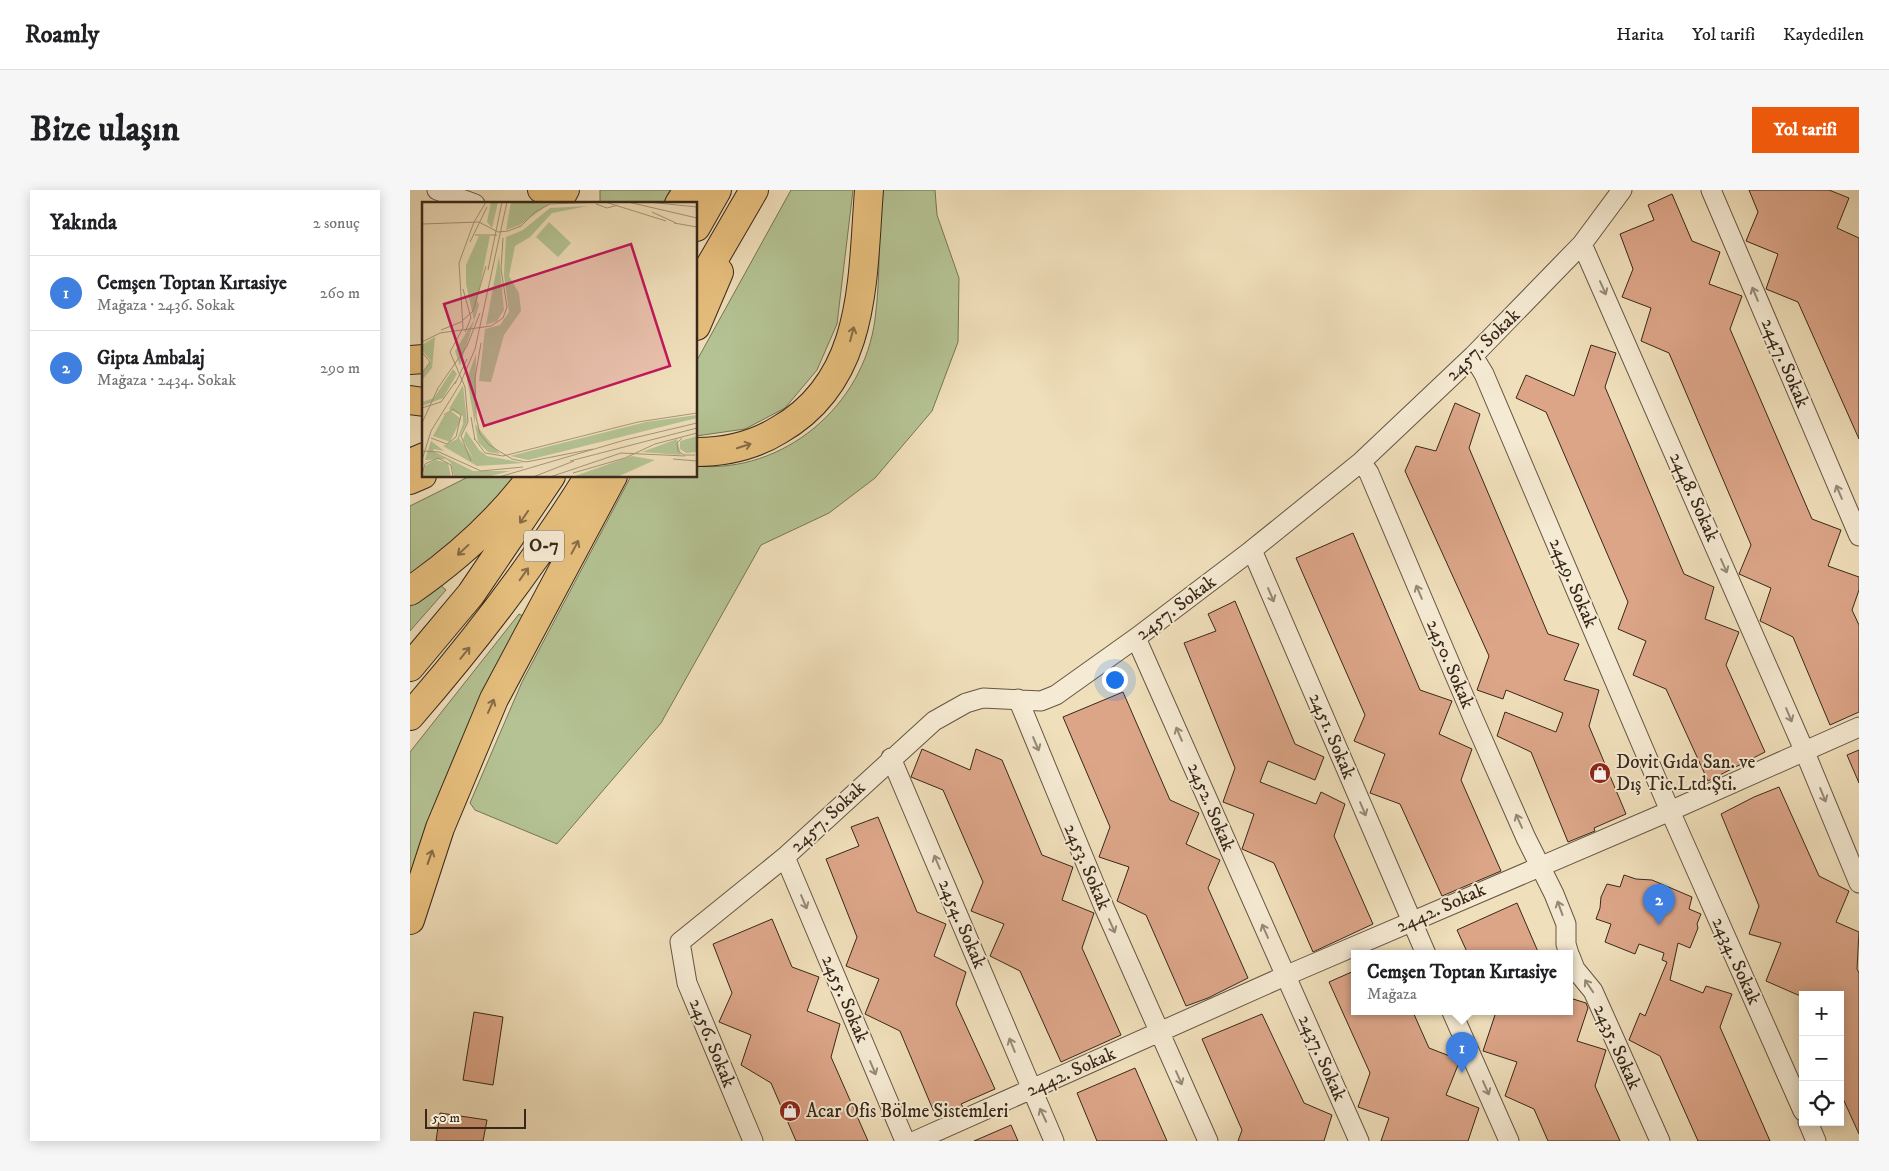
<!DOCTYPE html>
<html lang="tr">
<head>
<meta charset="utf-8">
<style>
  :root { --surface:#fff; --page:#f6f6f6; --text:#202124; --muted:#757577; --line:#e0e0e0; --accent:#ea580c }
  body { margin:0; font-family:"IM FELL DW Pica",serif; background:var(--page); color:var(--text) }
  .controls { position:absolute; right:15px; bottom:15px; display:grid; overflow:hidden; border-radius:0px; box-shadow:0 2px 12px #0003 }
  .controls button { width:45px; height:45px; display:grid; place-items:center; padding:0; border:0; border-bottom:1px solid var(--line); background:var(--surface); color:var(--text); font:25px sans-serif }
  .scale { position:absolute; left:15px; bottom:12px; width:101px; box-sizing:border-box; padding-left:5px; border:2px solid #38281a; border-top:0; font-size:14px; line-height:18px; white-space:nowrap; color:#38281a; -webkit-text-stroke:4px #f5ead3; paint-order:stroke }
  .you { position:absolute; left:704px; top:489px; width:18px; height:18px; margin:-12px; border:4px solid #fff; border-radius:50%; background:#1a73e8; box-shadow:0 0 0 8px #1a73e833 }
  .badge { display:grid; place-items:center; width:32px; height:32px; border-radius:50%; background:var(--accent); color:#fff; font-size:16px; font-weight:700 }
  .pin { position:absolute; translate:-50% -41px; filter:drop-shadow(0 1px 2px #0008) }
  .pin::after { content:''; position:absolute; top:26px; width:18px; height:15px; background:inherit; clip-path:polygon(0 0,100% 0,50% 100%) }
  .popup { position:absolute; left:941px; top:760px; width:222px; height:65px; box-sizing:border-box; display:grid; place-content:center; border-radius:0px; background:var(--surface); filter:drop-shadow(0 1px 4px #0005); font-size:16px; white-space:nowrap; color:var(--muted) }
  .popup b { font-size:19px; color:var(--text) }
  .popup::after { content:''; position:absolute; left:50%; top:100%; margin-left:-10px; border:10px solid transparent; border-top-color:var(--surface) }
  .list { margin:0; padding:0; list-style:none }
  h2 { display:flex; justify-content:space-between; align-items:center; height:65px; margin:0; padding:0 20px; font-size:21px }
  h2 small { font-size:16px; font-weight:400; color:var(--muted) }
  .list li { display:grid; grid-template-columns:32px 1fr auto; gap:15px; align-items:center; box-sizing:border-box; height:75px; padding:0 20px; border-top:1px solid var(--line) }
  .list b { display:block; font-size:19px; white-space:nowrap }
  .list p { margin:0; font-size:16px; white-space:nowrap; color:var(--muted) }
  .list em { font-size:16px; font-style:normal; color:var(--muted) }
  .icon { flex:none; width:28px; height:28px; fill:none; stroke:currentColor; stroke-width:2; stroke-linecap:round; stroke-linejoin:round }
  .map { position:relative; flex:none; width:1449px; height:951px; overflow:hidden; border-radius:0px }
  header { display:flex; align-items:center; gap:30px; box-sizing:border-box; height:70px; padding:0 25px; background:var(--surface); border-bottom:1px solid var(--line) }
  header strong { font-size:24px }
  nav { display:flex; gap:28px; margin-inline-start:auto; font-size:18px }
  .intro { display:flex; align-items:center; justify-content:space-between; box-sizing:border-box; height:120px; padding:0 30px }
  h1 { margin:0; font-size:35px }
  .button { padding:12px 22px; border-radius:0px; background:var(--accent); color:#fff; font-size:18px; font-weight:700 }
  main { display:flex; gap:30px; padding:0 30px }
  aside { flex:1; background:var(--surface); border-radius:0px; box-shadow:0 2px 12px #0003 }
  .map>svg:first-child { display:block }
</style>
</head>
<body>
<header>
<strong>Roamly</strong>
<nav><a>Harita</a><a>Yol tarifi</a><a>Kaydedilen</a></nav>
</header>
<div class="intro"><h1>Bize ulaşın</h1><a class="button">Yol tarifi</a></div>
<main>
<aside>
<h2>Yakında<small>2 sonuç</small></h2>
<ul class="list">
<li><span class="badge" style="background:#3f7fe0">1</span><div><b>Cemşen Toptan Kırtasiye</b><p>Mağaza · 2436. Sokak</p></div><em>260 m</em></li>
<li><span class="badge" style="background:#3f7fe0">2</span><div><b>Gipta Ambalaj</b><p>Mağaza · 2434. Sokak</p></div><em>290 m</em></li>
</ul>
</aside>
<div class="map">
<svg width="1449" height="951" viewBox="0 0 1449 951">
  <rect width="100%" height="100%" fill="#f0dfbb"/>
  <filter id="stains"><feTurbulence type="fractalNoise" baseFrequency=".004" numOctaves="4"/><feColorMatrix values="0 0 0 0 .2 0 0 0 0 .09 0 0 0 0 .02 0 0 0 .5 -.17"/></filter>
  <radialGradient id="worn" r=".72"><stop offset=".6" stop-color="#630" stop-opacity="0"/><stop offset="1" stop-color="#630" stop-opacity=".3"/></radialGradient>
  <!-- green -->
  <path fill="#b5c394" stroke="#767657" d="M190,0H260L253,14H190Z
    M381,0H443L427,134L407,180L375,218L335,239L286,246V172Z
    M470,0H525L527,25L549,88L548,152L522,221L465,288L419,323L351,355L251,533L147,654L65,620L60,613L112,492L221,286H286V276C373,284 454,216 465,129C468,107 469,83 469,61C469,41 467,20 470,0Z
    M60,286H109L73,327L13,380L36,400L0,441V316Z
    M109,424L115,427L0,699V562Z"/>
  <!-- building -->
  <path fill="#dca588" stroke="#38281a" d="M1339,0H1419L1439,8L1427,38L1449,48V249L1388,112L1356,99L1368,64L1336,51L1348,22Z
    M1262,4L1282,51L1310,62L1299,94L1332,106L1320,139L1402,329L1431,340L1418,376L1449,387V400L1442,420L1449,435V522L1420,535L1383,447L1350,431L1361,398L1329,384L1341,355L1259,163L1231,151L1241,118L1212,107L1223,79L1210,44L1244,30L1238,15Z
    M1181,155L1206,163L1195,197L1274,384L1304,397L1295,429L1329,442L1316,475L1355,562L1298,591L1256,499L1223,485L1236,451L1208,439L1218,412L1136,222L1106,208L1116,185L1164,206Z
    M1045,213L1070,224L1059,258L1138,444L1169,454L1154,490L1189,500L1179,536L1216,624L1184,638L1185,641L1158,652L1121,562L1087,546L1095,522L1146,542L1153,523L1096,500L1093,509L1067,500L1079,466L995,281L1006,256L1026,261Z
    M943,343L1010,500L1042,511L1029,544L1062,559L1051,590L1091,681L1032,706L990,614L960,603L975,564L944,551L955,525L886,368Z
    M825,411L885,554L914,567L905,590L858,571L850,592L906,614L911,602L935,614L924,646L963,734L903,762L864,673L832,659L844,624L813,612L825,578L774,453L806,441L798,424Z
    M713,502L760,610L789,623L776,654L810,670L798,698L838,788L798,808L776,816L736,725L707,711L719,677L689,667L700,637L653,527Z
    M512,559L560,580L566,559L592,570L632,665L663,677L652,710L684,723L672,758L711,845L651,872L610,781L580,766L594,734L561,721L573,692L533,600L501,587Z
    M1449,560V593L1437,565Z
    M1369,597L1409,686L1439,701L1426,732L1449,742L1447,779L1449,783V944L1430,902V805H1388L1356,791L1371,753L1339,744L1349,716L1311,624L1344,607Z
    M468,627L507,722L536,734L524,766L556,782L546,814L585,899L551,914L553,917L526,927L490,841L455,824L469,789L436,776L447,747L416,669L449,656L441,637Z
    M1214,685L1226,689L1242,690L1282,707L1279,719L1291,724L1287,734L1288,738L1280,758L1268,753L1260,790L1293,803L1296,796L1322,804L1310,837L1360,951H1288L1250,866L1219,850L1230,823L1235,826L1257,772L1252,770L1254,763L1229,754L1225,764L1195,752L1201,734L1186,729L1190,718L1191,707L1197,694L1210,697Z
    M1107,713L1129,764H1058L1047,740Z
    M362,729L382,777L409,787L397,821L430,834L421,867L458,951H386L361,893L331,875L341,845L309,832L322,803L303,754Z
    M944,781V822H1003L1019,858L1050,870L1036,905L1069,918L1058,951H971L979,928L948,917L960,883L919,792Z
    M1160,808L1176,813L1178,818L1167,851L1196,860L1185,896L1210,951H1138L1124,919L1095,906L1107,872L1073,861L1086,822H1160Z
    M64,822L93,827L83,895L53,890Z
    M852,824L894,913L922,925L914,951H828L832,940L792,849Z
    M725,878L757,951H687L667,903Z
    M30,923L77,930L73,951H26Z
    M601,935L608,951H564Z"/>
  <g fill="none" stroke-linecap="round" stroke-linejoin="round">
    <!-- minor casing -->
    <g stroke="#665642" stroke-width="21">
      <path id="minor" d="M27,0L65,14
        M1301,0L1449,346
        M1172,54L1394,560L1449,693
        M1063,166L1074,184L1260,621L1393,921
        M951,272L959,283L1064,530L1116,648L1144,704L1156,734V754L1159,764
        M842,360L1016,764
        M726,448L949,951
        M608,509L694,717L798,951
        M481,568L644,951
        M375,667L495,951
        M1160,766L1165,779L1183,801L1250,951
        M1042,822L1099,951
        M1398,932L1406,951
        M343,951L277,793L270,752L375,667L524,531L556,513L573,508L631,511L646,505L726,448L842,360L951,272L1063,166L1172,54L1212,0
        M505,951L875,786L1260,621L1449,537"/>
    </g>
    <!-- major casing -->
    <g stroke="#38281a" stroke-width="26">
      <path id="major" d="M130,0L146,11L152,9L157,0
        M0,271L14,265
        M0,292L14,286"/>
    </g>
    <!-- highway casing -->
    <g stroke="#38281a" stroke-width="30">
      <path id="highway" d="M269,14L278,0
        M286,37L307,0
        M286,100L344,0
        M286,136L309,82
        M0,170L14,169
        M0,210L14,212
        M286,262C317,262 343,256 369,240C457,190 452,89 459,0
        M0,401C46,369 88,332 122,286
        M0,477L61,404L141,286
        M0,526C66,450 126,372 179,286
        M0,730L30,638L84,509L203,286"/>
    </g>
    <!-- minor -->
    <use href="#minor" stroke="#f5ead3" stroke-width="19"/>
    <!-- major -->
    <use href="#major" stroke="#e8c07e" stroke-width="24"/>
    <!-- highway -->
    <use href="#highway" stroke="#e8c07e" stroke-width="28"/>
  </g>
  <!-- one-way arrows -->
  <defs><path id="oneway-shaft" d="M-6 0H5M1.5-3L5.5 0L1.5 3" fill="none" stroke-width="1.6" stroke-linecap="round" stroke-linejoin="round" transform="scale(1.25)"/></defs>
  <g stroke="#968976">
    <use href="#oneway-shaft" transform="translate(1193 98) rotate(66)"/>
    <use href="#oneway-shaft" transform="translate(1345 104) rotate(-113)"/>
    <use href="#oneway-shaft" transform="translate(1429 302) rotate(-113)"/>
    <use href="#oneway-shaft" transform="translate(1314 376) rotate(66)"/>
    <use href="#oneway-shaft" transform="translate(1009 402) rotate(-113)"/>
    <use href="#oneway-shaft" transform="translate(861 405) rotate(67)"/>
    <use href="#oneway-shaft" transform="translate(1379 525) rotate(67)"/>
    <use href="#oneway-shaft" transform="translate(769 544) rotate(-113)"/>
    <use href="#oneway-shaft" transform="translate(626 554) rotate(67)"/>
    <use href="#oneway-shaft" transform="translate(1413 605) rotate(68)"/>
    <use href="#oneway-shaft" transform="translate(953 619) rotate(67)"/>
    <use href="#oneway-shaft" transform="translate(1109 631) rotate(-114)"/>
    <use href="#oneway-shaft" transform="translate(527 672) rotate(-113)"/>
    <use href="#oneway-shaft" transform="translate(394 712) rotate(67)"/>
    <use href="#oneway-shaft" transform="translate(1150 718) rotate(-110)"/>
    <use href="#oneway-shaft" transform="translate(702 736) rotate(66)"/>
    <use href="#oneway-shaft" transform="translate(855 741) rotate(-114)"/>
    <use href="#oneway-shaft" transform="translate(1179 796) rotate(-124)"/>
    <use href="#oneway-shaft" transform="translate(602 855) rotate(-112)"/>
    <use href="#oneway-shaft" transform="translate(463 878) rotate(67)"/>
    <use href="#oneway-shaft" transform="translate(769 888) rotate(66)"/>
    <use href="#oneway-shaft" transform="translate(1076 898) rotate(66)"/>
    <use href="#oneway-shaft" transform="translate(633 925) rotate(-115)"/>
  </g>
  <g stroke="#876c47">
    <use href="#oneway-shaft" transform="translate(442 144) rotate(-75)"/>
    <use href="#oneway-shaft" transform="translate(334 256) rotate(-18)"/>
    <use href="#oneway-shaft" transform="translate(114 327) rotate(124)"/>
    <use href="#oneway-shaft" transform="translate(165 357) rotate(-62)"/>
    <use href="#oneway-shaft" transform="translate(53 360) rotate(137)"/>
    <use href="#oneway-shaft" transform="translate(114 384) rotate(-55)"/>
    <use href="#oneway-shaft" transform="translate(55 463) rotate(-51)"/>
    <use href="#oneway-shaft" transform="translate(81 516) rotate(-66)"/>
    <use href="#oneway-shaft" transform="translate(20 667) rotate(-71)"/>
  </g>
  <!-- icons -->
  <defs>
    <g id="shop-disc" transform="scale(1.125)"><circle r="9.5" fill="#8f2418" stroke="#f5ead3"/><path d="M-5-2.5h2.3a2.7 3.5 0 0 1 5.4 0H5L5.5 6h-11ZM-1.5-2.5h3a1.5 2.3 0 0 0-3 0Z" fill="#fff"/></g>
  </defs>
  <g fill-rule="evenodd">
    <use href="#shop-disc" x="1190" y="583"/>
    <use href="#shop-disc" x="380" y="921"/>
  </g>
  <g text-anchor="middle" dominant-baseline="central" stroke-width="4" stroke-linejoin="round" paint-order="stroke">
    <!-- shield labels -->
    <rect fill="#f5ead3" stroke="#716252" stroke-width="1" x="114" y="340.5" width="40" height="31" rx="4"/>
    <g font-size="18" font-weight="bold" fill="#38281a">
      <text x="134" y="356">O-7</text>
    </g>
    <!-- street labels -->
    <g font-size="19" fill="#38281a" stroke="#f5ead3">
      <text transform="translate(1073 155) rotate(-44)">2457. Sokak</text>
      <text transform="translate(1375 173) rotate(67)">2447. Sokak</text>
      <text transform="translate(1284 307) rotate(66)">2448. Sokak</text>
      <text transform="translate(1163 393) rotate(67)">2449. Sokak</text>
      <text transform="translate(766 418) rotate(-37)">2457. Sokak</text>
      <text transform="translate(1040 474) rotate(67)">2450. Sokak</text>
      <text transform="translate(922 546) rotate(67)">2451. Sokak</text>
      <text transform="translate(801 617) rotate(67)">2452. Sokak</text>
      <text transform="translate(418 627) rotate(-43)">2457. Sokak</text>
      <text transform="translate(677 677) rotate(67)">2453. Sokak</text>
      <text transform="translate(1031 718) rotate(-24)">2442. Sokak</text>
      <text transform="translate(552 734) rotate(67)">2454. Sokak</text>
      <text transform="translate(1326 771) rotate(66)">2434. Sokak</text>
      <text transform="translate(435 809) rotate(67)">2455. Sokak</text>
      <text transform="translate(302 853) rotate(68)">2456. Sokak</text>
      <text transform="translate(1207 857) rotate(66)">2435. Sokak</text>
      <text transform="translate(912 868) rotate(66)">2437. Sokak</text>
      <text transform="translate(661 882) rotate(-24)">2442. Sokak</text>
    </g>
    <!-- poi labels -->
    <g font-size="19" fill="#38281a" stroke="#f5ead3" text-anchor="start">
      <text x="1206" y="572">Dovit Gıda San. ve<tspan x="1206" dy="22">Dış Tic.Ltd.Şti.</tspan></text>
      <text x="396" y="921">Acar Ofis Bölme Sistemleri</text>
    </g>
  </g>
  <!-- overview -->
  <g transform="translate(12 12)">
    <rect width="275" height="275" fill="#f0dfbb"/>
    <path d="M69,0H76L70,26L65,20ZM89,0H130L98,23L84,28ZM166,4L130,11L108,35L93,44L87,74L97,91L99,109L82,133L69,180L57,179L63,127L78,123L87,110L82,73L84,35L101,28L128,6ZM127,20L149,41L136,55L114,35ZM57,34H68L55,98L57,103L38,164L33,149L52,118L44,82V63ZM77,54L82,108L75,119L64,123ZM13,135L10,166L0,178V172L9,159L0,148V143ZM54,152L53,222L78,252L66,250L56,240L45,177ZM31,167L35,172L21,196L0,204V200L12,196ZM41,183L45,220L37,236L51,256L41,238L44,229L57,248L65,254L102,261L55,264L21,244L35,237L41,222V214L27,207ZM29,209L39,217L28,240L11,234L22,214ZM275,213V216L106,258L88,254L224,220ZM275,234V250L264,251L258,247V239ZM255,237L259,253L220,250ZM9,239L22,249L12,247L11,249L51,269H88L65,275H32L29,261L24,257L3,258ZM210,254L233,258L195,275H150ZM13,258L26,261L29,275H1L3,264Z" fill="#b5c394"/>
    <path fill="none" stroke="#a6967b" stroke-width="1" d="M183,0L244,19M206,0L275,16M226,0L275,5M174,2L185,6L196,3M230,10L254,21M252,21L275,25M0,22L57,20L76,30L86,29L99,24L113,10L128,2L178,0M53,33H75M48,40L65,5M66,68L80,0M41,87L49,116L43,130M19,128L39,120L51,109L64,64M0,140L18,131L69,124L81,116L85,105L79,67L81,36M59,141L53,176L54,215L58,232L67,243L90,257L104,260L171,247M0,150L8,160L0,171M33,182L45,157M0,206L19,200L34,179M49,215L53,238M0,221L16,186L45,144L58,111M9,236L25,242L34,235L39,213L31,207L22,213M52,236L63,251L81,254L216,220L275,211M260,236L255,241L256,249L262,253H273M0,249L17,250L59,269L101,265M251,257L275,259M0,258L9,229L38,182L53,147L85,0M49,259L39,234L46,220L43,185L28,150L41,126L37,61L52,20L64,0M148,259L275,226M151,271L203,256L233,242L275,231M0,273L3,262L16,256L29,263L31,275M77,275L203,238L275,221M111,275L152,259M128,275L199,251L263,254"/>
    <path fill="#c2185b" fill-opacity="0.15" stroke="#c2185b" stroke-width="2.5" d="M209,42L248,164L62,224L22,102Z"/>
    <rect width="275" height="275" fill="none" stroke="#38281a" stroke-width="2.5"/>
  </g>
  <rect width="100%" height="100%" filter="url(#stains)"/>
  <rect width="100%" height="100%" fill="url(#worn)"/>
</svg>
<div class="controls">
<button>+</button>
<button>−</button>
<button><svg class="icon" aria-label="locate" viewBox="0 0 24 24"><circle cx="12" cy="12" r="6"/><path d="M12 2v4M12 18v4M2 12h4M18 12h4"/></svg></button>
</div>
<div class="scale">50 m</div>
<div class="you"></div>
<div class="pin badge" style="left:1052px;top:883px;background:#3f7fe0">1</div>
<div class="popup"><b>Cemşen Toptan Kırtasiye</b>Mağaza</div>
<div class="pin badge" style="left:1249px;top:735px;background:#3f7fe0">2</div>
</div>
</main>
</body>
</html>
